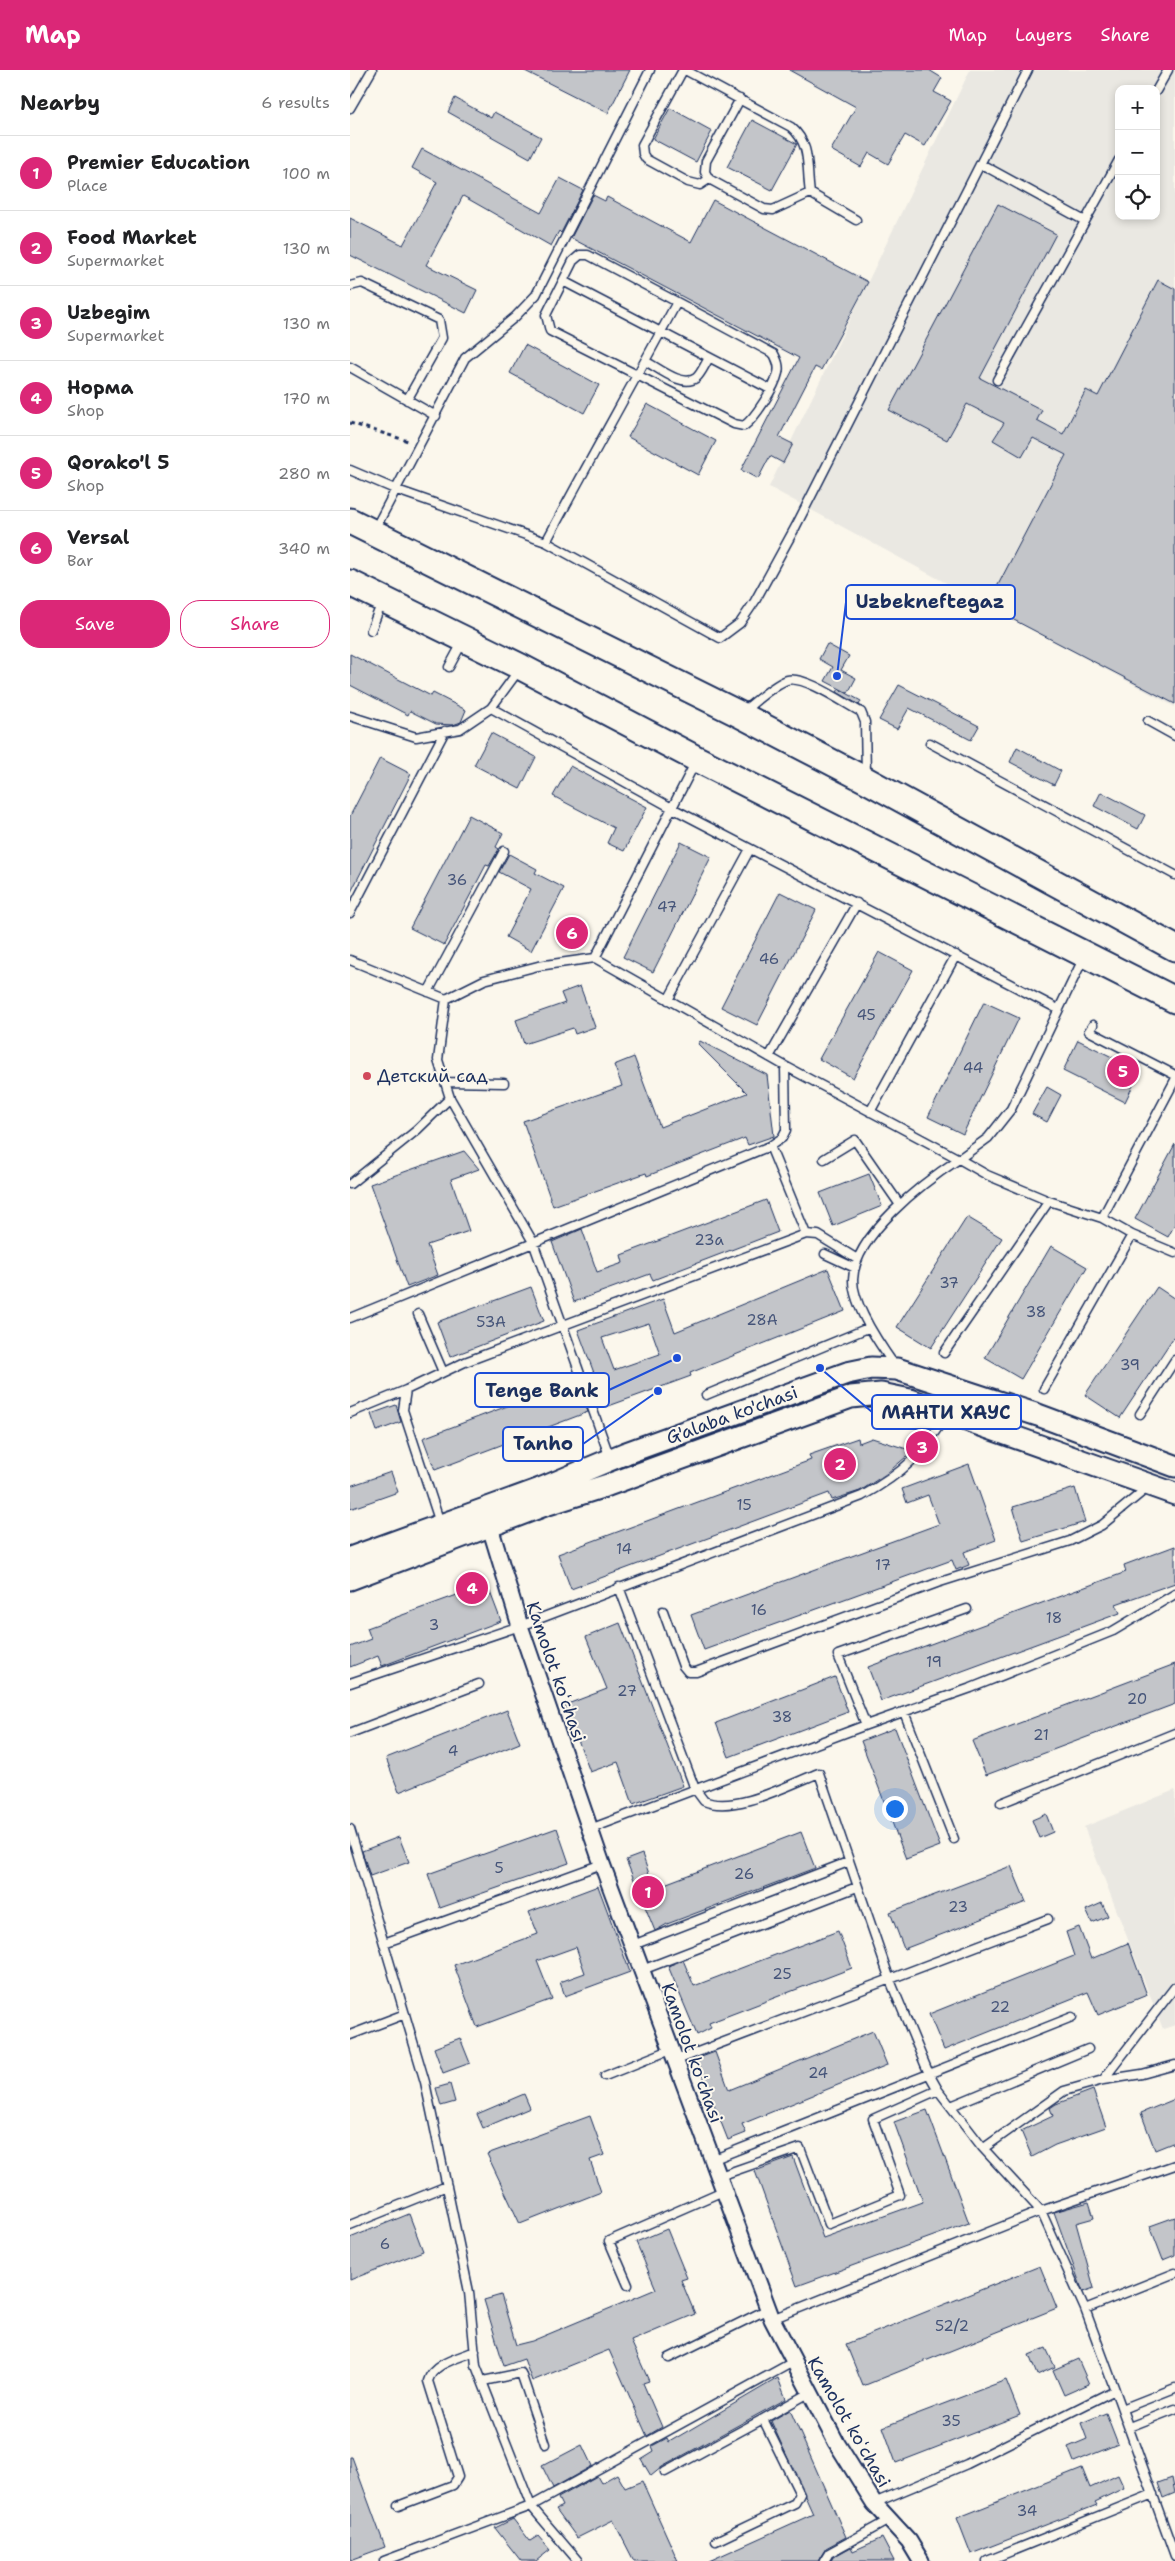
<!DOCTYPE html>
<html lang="en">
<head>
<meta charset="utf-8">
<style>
  :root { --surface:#fff; --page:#f6f6f6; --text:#202124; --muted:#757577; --line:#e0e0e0; --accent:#db2777 }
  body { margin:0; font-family:"Shantell Sans",sans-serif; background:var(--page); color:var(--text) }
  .controls { position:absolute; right:15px; top:15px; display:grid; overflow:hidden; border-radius:10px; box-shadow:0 2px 8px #0003 }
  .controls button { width:45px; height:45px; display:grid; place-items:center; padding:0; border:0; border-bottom:1px solid var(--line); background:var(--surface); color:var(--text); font:25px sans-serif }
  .you { position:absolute; left:544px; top:1738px; width:18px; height:18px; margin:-12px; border:4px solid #fff; border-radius:50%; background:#1a73e8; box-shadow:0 0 0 8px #1a73e833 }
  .badge { display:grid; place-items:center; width:32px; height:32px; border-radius:50%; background:var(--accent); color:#fff; font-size:16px; font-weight:700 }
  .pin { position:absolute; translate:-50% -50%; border:2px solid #fff; box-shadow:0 1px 5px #0006 }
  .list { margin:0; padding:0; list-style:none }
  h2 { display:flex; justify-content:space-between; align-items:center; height:65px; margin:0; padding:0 20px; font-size:21px }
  h2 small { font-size:16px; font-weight:400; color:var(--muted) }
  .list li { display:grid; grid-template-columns:32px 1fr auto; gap:15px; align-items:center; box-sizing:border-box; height:75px; padding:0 20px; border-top:1px solid var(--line) }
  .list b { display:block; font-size:19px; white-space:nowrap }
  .list p { margin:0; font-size:16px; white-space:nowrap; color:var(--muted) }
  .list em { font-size:16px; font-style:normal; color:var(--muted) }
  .actions { display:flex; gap:10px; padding:15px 20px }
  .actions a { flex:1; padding:11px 0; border:1px solid var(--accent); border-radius:20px; text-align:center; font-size:18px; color:var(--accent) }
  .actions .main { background:var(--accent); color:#fff }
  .icon { flex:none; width:28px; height:28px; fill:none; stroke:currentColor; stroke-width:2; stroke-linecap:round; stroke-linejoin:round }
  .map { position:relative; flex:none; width:825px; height:2491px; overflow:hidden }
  header { display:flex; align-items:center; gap:30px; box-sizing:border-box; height:70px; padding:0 25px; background:var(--accent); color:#fff }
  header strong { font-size:24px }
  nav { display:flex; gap:28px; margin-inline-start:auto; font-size:18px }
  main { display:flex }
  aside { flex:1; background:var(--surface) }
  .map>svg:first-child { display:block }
</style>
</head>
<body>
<header>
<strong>Map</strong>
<nav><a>Map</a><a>Layers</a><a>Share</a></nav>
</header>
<main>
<aside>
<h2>Nearby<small>6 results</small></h2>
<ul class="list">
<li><span class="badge">1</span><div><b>Premier Education</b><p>Place</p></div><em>100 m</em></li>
<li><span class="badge">2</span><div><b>Food Market</b><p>Supermarket</p></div><em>130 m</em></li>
<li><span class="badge">3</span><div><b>Uzbegim</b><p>Supermarket</p></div><em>130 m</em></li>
<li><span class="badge">4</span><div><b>Норма</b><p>Shop</p></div><em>170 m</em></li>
<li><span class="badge">5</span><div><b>Qorako'l 5</b><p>Shop</p></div><em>280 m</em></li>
<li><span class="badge">6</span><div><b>Versal</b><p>Bar</p></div><em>340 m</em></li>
</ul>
<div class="actions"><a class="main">Save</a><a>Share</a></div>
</aside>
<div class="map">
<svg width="825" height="2491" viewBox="0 0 825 2491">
  <rect width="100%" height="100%" fill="#fbf7ec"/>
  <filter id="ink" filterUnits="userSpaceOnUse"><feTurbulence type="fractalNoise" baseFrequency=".02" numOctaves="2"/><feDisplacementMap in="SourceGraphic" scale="10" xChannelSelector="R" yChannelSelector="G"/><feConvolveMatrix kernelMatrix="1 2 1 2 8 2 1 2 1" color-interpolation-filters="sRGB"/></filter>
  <g filter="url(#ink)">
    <!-- built -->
    <path fill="#eae8e2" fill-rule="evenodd" d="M620,0H825V637L419,417ZM769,19H806V146H769Z
      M825,1720V1955L813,1959L734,1757Z"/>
    <!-- building -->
    <path fill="#c3c5c9" stroke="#1b2f5e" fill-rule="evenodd" d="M173,0H280L258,43Z
      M439,0H579L592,8L584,22L601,31L575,76L555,65L538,94L519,83L511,97L481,80L506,37Z
      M105,28L141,48L144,42L191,67L180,88L98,42Z
      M320,38L362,61L346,92L303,69Z
      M402,50L447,74L422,120L377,97Z
      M72,79L191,143L210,108L233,120L211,163L209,161L201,176L113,126L76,195L127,220L116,243L0,185V148L53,175L87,112L62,98Z
      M243,125L255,131L257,127L341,172L363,130L518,212L471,300L465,297L429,367L443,374L433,393L420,386L408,409L391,400L449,288L221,168Z
      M648,134L706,164L630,308L692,340L687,350L713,364L736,320L748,326L808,210L825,219V634L637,536L716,385L683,368L672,387L643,370L654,353L617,334L597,370L539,340Z
      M175,275L249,315L234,343L160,303Z
      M297,334L366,371L348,405L278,367Z
      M477,574L499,586L491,600L506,608L498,623L475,611L483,597L469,589Z
      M0,584L81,626L83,623L116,640L111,652L103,655L86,654L60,641L58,645L0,615Z
      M549,615L629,656L621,670L559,638L547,659L529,650Z
      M489,619L511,631L509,635L487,622Z
      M141,663L186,687L170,719L124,695Z
      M667,677L711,701L704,715L660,692Z
      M30,688L61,704L0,824V746Z
      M220,696L297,737L274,781L257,773L264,758L203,726Z
      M751,722L795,745L788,759L744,736Z
      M119,745L153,763L146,777L149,779L139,796L136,795L94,875L60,858Z
      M331,772L361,787L303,902L273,887Z
      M159,784L187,799L185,803L214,818L181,881L156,867L181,819L149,802Z
      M430,822L466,840L407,955L371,937Z
      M529,882L563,900L503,1008L469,989Z
      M230,916L245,957L225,964L223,958L174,974L166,950L215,933L211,923Z
      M634,932L669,948L613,1064L578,1047Z
      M728,970L790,1001L775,1032L713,1001Z
      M350,971L417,1005L424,1066L398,1075L395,1068L297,1106L296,1103L203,1136L173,1051L272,1016L264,995L284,987L310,1057L397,1023L348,974Z
      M697,1017L711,1025L697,1052L682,1044Z
      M825,1074V1154L818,1167L785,1149Z
      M114,1081L129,1099L101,1109L119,1161L77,1175L88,1205L57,1217L20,1114Z
      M519,1104L532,1136L483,1156L470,1123Z
      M416,1130L428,1162L303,1210L300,1204L224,1232L202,1172L232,1159L247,1202L273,1193L271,1185Z
      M617,1147L652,1168L581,1278L547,1257Z
      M701,1176L737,1197L671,1309L635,1288Z
      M478,1199L495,1241L340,1303L341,1306L256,1337L255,1335L248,1338L237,1306L244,1303L228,1260L313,1229L325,1262ZM299,1253L310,1284L264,1300L252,1268Z
      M181,1217L194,1251L100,1287L87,1252Z
      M807,1217L825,1229V1265L770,1348L735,1325Z
      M226,1310L238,1342L85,1400L73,1368Z
      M46,1335L51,1352L27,1361L21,1344Z
      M508,1368L509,1373L522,1368L563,1381L536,1404L510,1421L482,1430L479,1423L221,1519L208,1484L461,1390L459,1385Z
      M619,1394L646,1470L614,1482L619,1495L606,1500L602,1490L354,1580L341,1545L589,1454L578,1425L557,1433L552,1419Z
      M41,1402L48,1422L0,1439V1416Z
      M725,1418L735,1452L673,1471L663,1437Z
      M825,1476V1513L766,1534L770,1543L531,1631L518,1597L776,1502L774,1495Z
      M137,1514L151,1551L32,1596L28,1586L0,1597V1577L21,1569L17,1558Z
      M270,1553L333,1716L283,1734L268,1692L240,1702L215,1635L257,1619L236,1567Z
      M825,1594V1634L636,1705L622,1671Z
      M485,1607L498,1642L379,1687L366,1653Z
      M157,1640L170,1673L49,1722L36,1688Z
      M545,1658L590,1776L556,1789L511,1671Z
      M696,1744L703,1762L689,1768L682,1750Z
      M207,1758L219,1793L90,1838L78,1804Z
      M451,1762L465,1798L317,1854L305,1861L276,1790L292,1784L304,1818Z
      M49,1767L59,1792L20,1806L12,1781Z
      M661,1796L676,1832L554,1879L540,1842Z
      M248,1816L280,1902L215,1926L210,1912L235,1903L226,1877L187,1891L202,1929L127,1957L104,1895L188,1864L179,1842Z
      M752,1833L758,1846L742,1853L736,1840Z
      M729,1857L741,1889L778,1873L797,1925L748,1945L738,1922L594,1980L579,1944L724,1886L716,1862Z
      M488,1861L502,1898L359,1953L361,1958L347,1965L318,1896L333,1890L344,1916Z
      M523,1961L537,1995L392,2054L396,2063L378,2070L346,1989L365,1982L379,2020Z
      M110,1968L120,1993L93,2003L84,1978Z
      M100,2014L105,2032L91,2036L86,2018Z
      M743,2020L756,2057L705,2075L682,2087L671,2061L703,2046L700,2038L706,2034Z
      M174,2024L180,2038L133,2058L127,2044Z
      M825,2029V2072L805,2080L791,2043Z
      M577,2040L619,2153L447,2216L405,2101L443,2087L473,2168L573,2132L544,2052Z
      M240,2046L254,2085L240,2090L251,2122L170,2154L137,2084Z
      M739,2132L744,2148L726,2153L744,2218L733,2222L704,2142Z
      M59,2144L73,2181L0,2210V2168Z
      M825,2147V2185L813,2190L800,2156Z
      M317,2159L337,2208L331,2210L345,2244L281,2271L299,2311L293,2313L312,2357L297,2366L259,2280L182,2311L174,2289L154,2296L134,2230L151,2225L166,2275L182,2271L306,2219L286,2172Z
      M690,2196L707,2238L513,2316L496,2274Z
      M696,2278L705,2297L687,2305L679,2285Z
      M728,2289L739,2314L714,2325L703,2300Z
      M428,2308L436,2329L312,2397L301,2406L291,2389L304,2381L302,2376L317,2368L319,2372Z
      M656,2310L670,2345L546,2393L533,2357Z
      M440,2340L496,2467L476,2478L468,2491H359L463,2444L421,2351Z
      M756,2343L768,2374L724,2392L718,2377L737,2369L731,2353Z
      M232,2375L242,2396L203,2418L192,2396Z
      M0,2387H2L35,2477L0,2490Z
      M732,2398L740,2418L768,2405L774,2418L745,2432L747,2435L621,2484L607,2448Z
      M267,2404L275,2418L292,2411L328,2491H284L263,2450L227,2468L206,2439L212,2436L208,2428L247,2406L251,2413Z
      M822,2408L825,2423L813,2428L808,2413Z
      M163,2449L180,2471L188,2466L200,2480L186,2491H171L145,2458Z
      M532,2468L544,2491H481L483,2487L501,2477L503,2481Z"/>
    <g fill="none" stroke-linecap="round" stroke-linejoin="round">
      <!-- service casing -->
      <g stroke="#1b2f5e" stroke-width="11">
        <path id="service" d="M333,0L292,75L293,84L296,89L338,112L350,115L359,109
          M335,0L441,57C462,75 456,98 460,123L506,150
          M806,21L818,0
          M390,29L356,91L355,102L359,109L414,139L423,140L460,123
          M0,38L22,0
          M631,94L735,151
          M213,211L420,319
          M0,216L12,213L89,250L92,268L57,330
          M295,291C307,297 332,318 346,308C351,304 355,294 359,288
          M0,297L86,346
          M647,310L769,90
          M0,400L47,420L196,472L370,568L390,553L405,531L446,456L678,0
          M25,459L115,288L165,247L186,225L300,0
          M196,472C239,391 284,312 327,232L424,284C427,290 430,296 428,303C425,317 405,348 394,356L384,354L200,261L196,245L223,191L230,185H238L327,232
          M21,560L32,532
          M99,597L112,573
          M141,638L322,738L708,939
          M392,642C404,633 424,614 437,610C454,605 494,633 511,642L515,652L516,705
          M0,646L66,667L110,659L141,638L169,600
          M798,651L825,666
          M580,673L825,805
          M0,843L95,661
          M734,887L661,1039L638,1068L609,1089L637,1105L699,1131L752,1148L782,1165L825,1183
          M245,888L345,693
          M0,890L96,929
          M78,922L154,781
          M318,930L400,779
          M743,955L739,961L825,1005
          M419,987L507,833
          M95,1012L154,1013
          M520,1042L606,885
          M420,1076L456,1164
          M474,1089L505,1070L550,1135
          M0,1114L67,1060L100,1028
          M752,1148L825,1010
          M475,1184L505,1198
          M68,1244L93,1302
          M0,1248L420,1076L432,1068L436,1060L435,996
          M594,1283L699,1131
          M694,1319L782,1165
          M356,1325L518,1258
          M0,1343L56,1320
          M790,1344L825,1290
          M260,1388L183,1172L100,1028L88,990L96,929L134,910L188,896L245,888L435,996L609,1089C574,1112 504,1165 503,1210C503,1236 530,1275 545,1296
          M90,1453L53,1340L56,1320L115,1292L456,1164L468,1165L507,1189
          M269,1517L345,1719L354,1731C385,1744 438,1715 469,1703L540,1910L579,2004L588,2020L632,2077L691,2141L825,2095
          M313,1541L333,1596L338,1602H346L587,1513L720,1471L752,1455L797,1418
          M0,1613L170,1556L512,1426C555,1402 570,1386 596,1345
          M554,1642L604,1769
          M516,1655L488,1585L617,1539
          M0,1663L129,1614
          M651,1733L825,1663
          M0,1759L75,2012L119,2222L126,2296L181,2436L228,2491
          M240,1759L516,1655L621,1618L763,1561L825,1524
          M34,1873L252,1794
          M283,1875L498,1792
          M292,1900L507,1817
          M0,1965L55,1944
          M324,1991L698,1849
          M255,2006L320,1980
          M753,2010L825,1917
          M601,2036L738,1979
          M634,2078L714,2021L753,2010L792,2004L825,1995
          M362,2090L722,1947
          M367,2107L450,2078L479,2154L550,2125L523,2049L588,2020
          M0,2155L97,2116
          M278,2215L259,2171L373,2121
          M735,2239L825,2203
          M422,2249L691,2141L735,2239L765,2320L617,2394L524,2433
          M319,2288L418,2239
          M133,2311L171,2303L195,2374
          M765,2320L825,2486
          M772,2339L825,2318
          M779,2357L825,2339
          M315,2402L413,2349
          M48,2436L103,2415L108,2407L78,2311C83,2293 109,2288 125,2281
          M366,2471L445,2433L450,2424L413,2349L459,2323
          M34,2491L181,2436L443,2292
          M474,2491L479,2483L539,2450
          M637,2491L803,2424"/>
      </g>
      <!-- minor casing -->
      <g stroke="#1b2f5e" stroke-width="19">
        <path id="minor" d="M140,1457L170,1556L252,1794L422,2249L486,2372L524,2433L559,2471L571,2491"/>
      </g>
      <!-- secondary casing -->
      <g stroke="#1b2f5e" stroke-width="25">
        <path id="secondary" d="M0,1488L190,1419L276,1383L497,1303L521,1298L547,1299L688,1345L825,1396
          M0,1509L195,1435L258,1415L501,1327L531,1324L560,1330L825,1424"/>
      </g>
      <!-- trunk casing -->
      <g stroke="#1b2f5e" stroke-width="29">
        <path id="trunk" d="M0,451L389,644L516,710L825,878
          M0,513L171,597L347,689L825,930"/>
      </g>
      <!-- path -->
      <path stroke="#1b2f5e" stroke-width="3" stroke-dasharray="4 4" stroke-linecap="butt" d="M0,353L58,371"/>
      <!-- service -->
      <use href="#service" stroke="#fbf7ec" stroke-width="8"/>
      <!-- minor -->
      <use href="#minor" stroke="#fbf7ec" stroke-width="15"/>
      <!-- secondary -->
      <use href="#secondary" stroke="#fbf7ec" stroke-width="21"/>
      <!-- trunk -->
      <use href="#trunk" stroke="#fbf7ec" stroke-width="25"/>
    </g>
  </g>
  <!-- markers -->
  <circle fill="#d1495b" stroke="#fbf7ec" stroke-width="2" cx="17" cy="1006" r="5"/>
  <g text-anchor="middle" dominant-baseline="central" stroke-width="4" stroke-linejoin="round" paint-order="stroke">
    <!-- number labels -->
    <g font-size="15" fill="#455479">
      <text x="107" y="810">36</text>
      <text x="317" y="837">47</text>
      <text x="419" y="889">46</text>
      <text x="516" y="945">45</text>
      <text x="623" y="998">44</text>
      <text x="359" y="1170">23а</text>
      <text x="599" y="1213">37</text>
      <text x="686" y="1242">38</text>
      <text x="412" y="1250">28A</text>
      <text x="141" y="1252">53A</text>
      <text x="780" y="1295">39</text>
      <text x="394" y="1435">15</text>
      <text x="274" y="1479">14</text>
      <text x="533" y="1495">17</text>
      <text x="409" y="1540">16</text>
      <text x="704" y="1548">18</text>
      <text x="84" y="1555">3</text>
      <text x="584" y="1592">19</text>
      <text x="277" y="1621">27</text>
      <text x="787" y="1629">20</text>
      <text x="432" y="1647">38</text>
      <text x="691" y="1665">21</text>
      <text x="103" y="1681">4</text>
      <text x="149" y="1798">5</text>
      <text x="394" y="1804">26</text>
      <text x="608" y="1837">23</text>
      <text x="432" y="1904">25</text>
      <text x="650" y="1937">22</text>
      <text x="468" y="2003">24</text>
      <text x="35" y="2174">6</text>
      <text x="602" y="2256">52/2</text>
      <text x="601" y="2351">35</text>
      <text x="677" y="2441">34</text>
    </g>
    <!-- poi labels -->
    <g font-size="18" fill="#1b2f5e" stroke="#fbf7ec" text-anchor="start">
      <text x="27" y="1006">Детский сад</text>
    </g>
    <!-- street labels -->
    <g font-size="18" fill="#1b2f5e" stroke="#fbf7ec">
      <text transform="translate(382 1345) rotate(-20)">G'alaba ko'chasi</text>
      <text transform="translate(206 1602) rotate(71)">Kamolot koʻchasi</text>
      <text transform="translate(342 1983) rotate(70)">Kamolot koʻchasi</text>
      <text transform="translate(499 2352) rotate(60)">Kamolot koʻchasi</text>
    </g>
  </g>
  <!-- callouts -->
  <path fill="none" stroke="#1d4ed8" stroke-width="2" d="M487 606L496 532M327 1288L259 1320M470 1298L522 1342M308 1321L233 1374"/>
  <g fill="#1d4ed8" stroke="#fbf7ec" stroke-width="2">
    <circle cx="487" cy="606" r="5"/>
    <circle cx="327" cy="1288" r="5"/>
    <circle cx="470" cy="1298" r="5"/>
    <circle cx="308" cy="1321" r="5"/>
  </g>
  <g fill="#fbf7ec" stroke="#1d4ed8" stroke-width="2">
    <rect x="496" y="515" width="169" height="34" rx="5"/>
    <rect x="125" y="1303" width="134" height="34" rx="5"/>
    <rect x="522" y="1325" width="149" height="34" rx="5"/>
    <rect x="153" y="1357" width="80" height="34" rx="5"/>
  </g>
  <g font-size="19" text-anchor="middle" font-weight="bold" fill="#1b2f5e">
    <text x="580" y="538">Uzbekneftegaz</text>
    <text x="192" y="1327">Tenge Bank</text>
    <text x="596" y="1349">МАНТИ ХАУС</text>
    <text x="193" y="1380">Tanho</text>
  </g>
</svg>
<div class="controls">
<button>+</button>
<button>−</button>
<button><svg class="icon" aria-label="locate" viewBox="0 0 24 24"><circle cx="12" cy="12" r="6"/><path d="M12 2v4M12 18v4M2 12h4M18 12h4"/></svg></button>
</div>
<div class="you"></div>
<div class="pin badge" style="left:298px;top:1822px">1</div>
<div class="pin badge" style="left:490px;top:1394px">2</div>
<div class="pin badge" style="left:572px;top:1377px">3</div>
<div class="pin badge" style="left:122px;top:1518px">4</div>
<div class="pin badge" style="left:773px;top:1001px">5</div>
<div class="pin badge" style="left:222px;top:863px">6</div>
</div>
</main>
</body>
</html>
